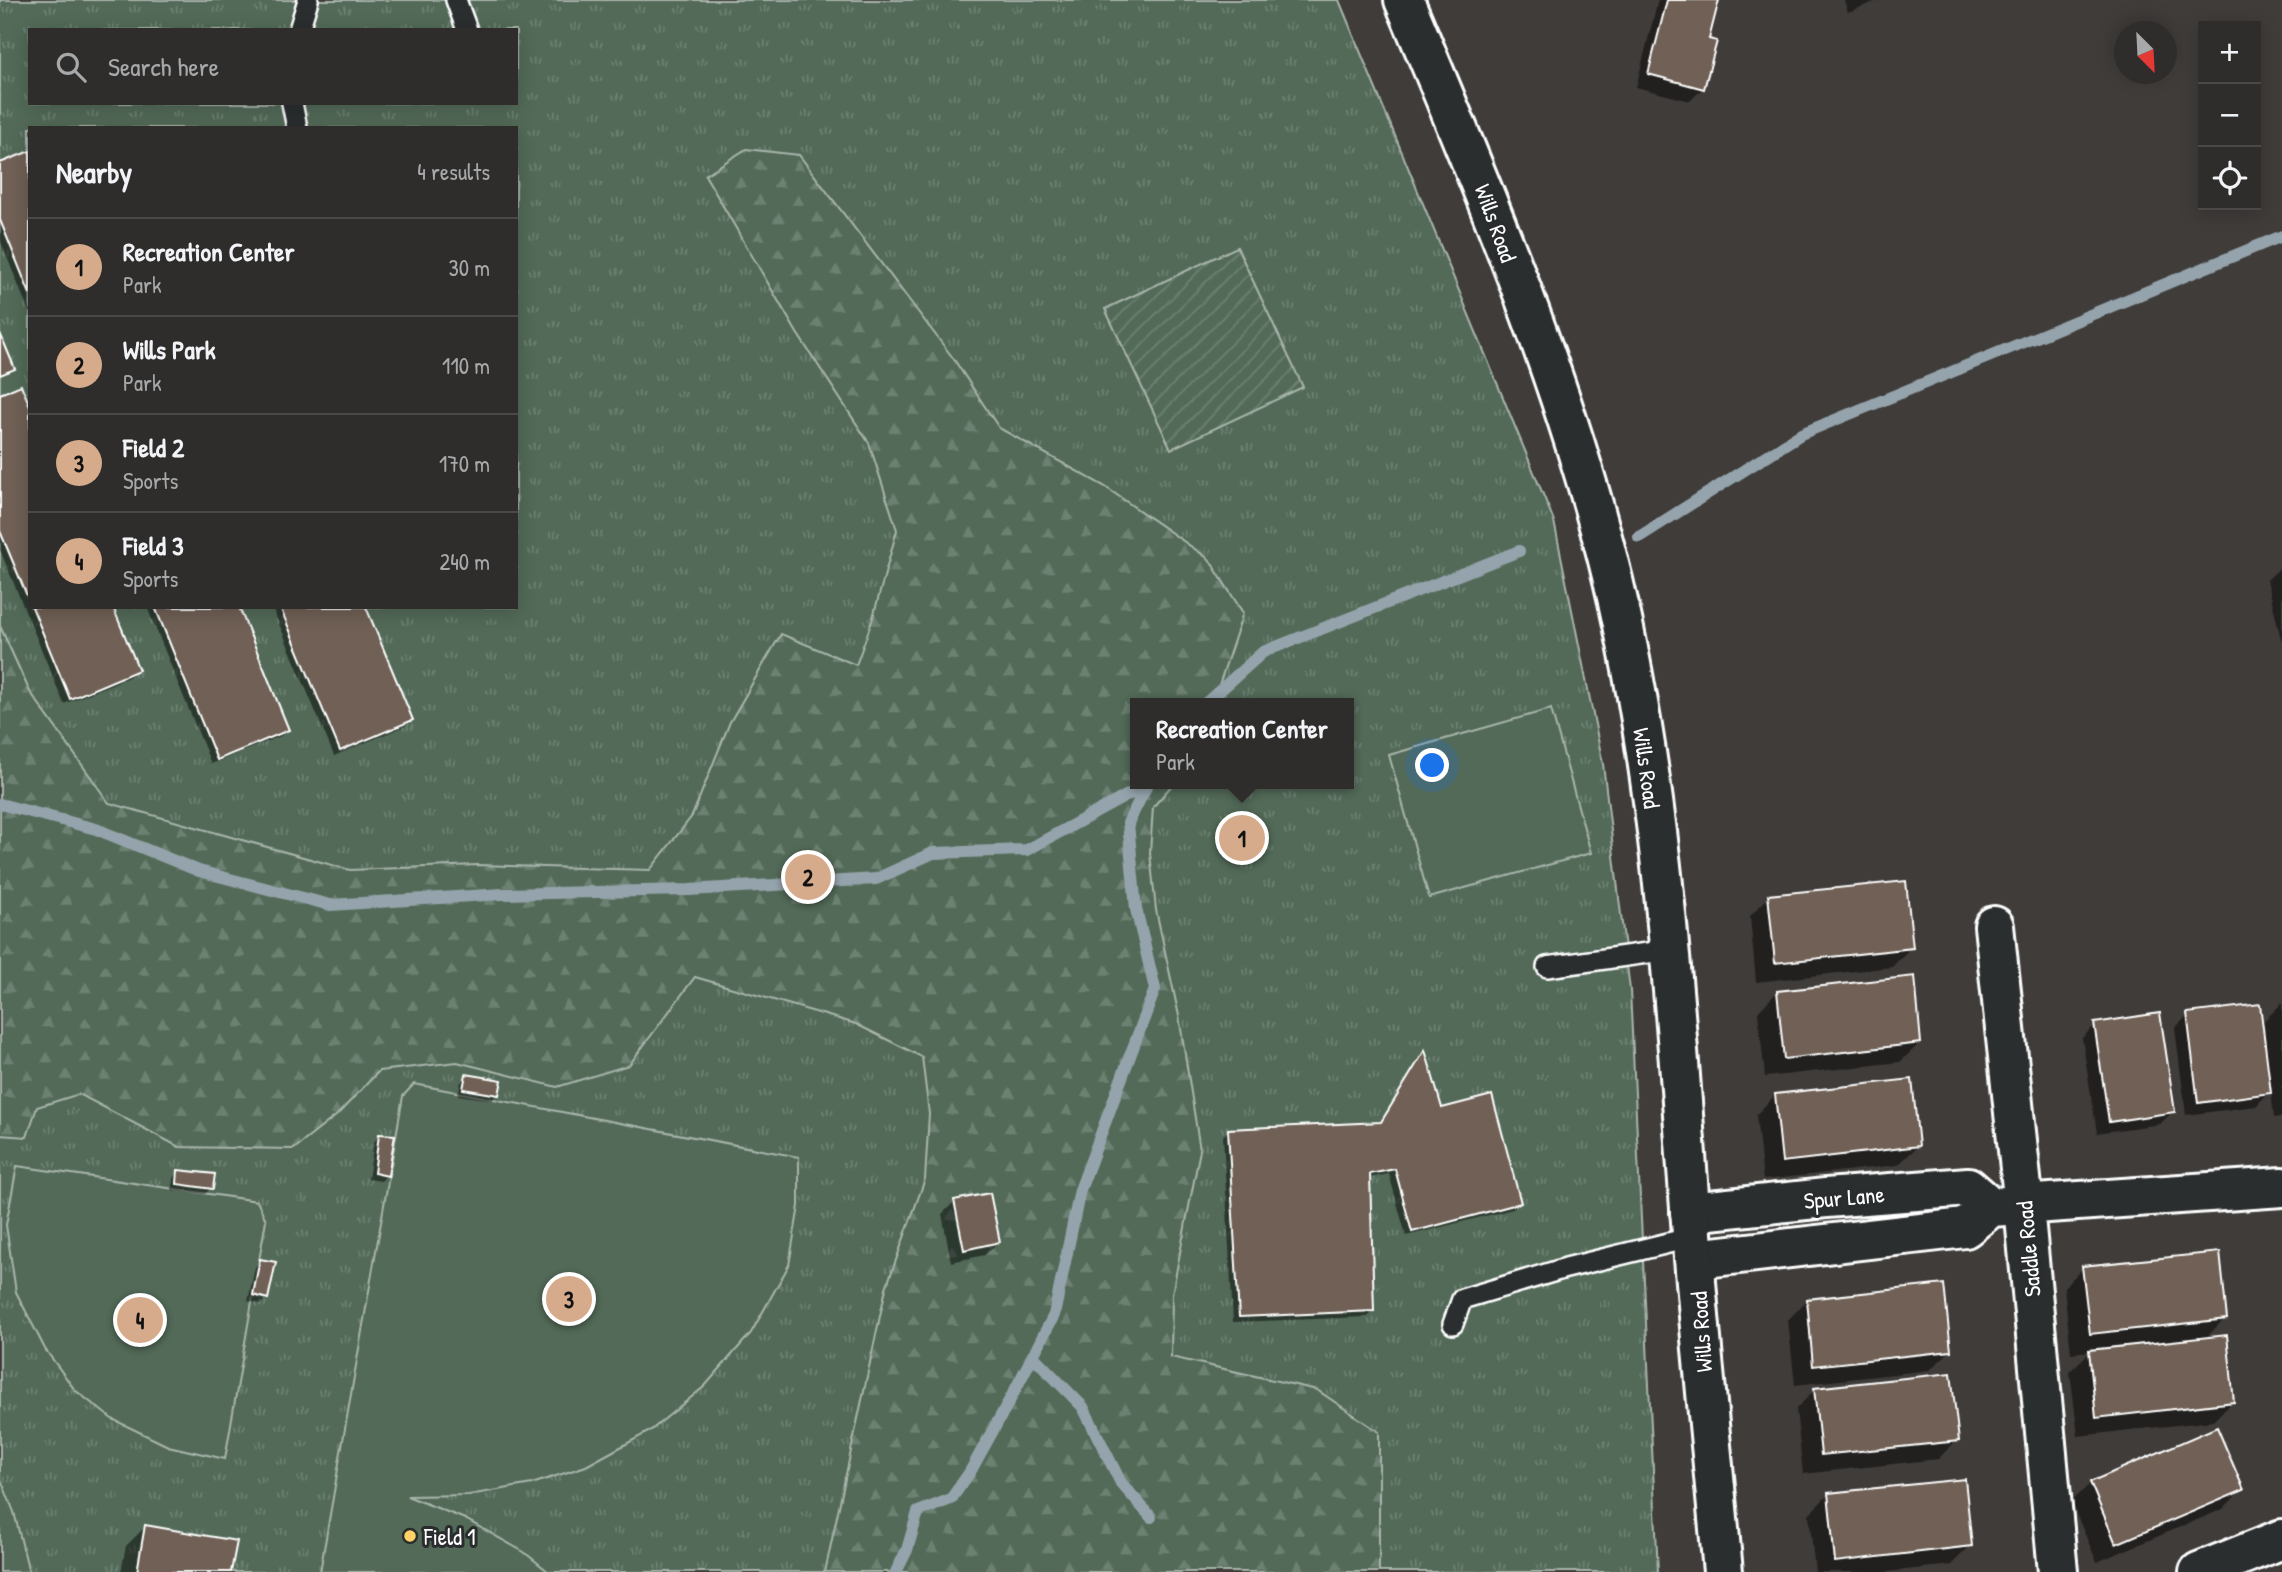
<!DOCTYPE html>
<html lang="en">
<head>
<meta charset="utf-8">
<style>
  :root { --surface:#2f2d2c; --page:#373534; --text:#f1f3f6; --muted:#a7a8a9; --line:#4a4948; --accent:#d6ab8b }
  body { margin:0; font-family:"Patrick Hand",sans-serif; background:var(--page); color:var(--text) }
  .controls { position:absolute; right:21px; top:21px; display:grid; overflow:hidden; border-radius:0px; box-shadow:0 4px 18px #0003 }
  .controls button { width:63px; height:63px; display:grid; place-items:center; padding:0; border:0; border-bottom:2px solid var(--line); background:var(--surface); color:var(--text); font:35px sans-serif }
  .compass { position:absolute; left:2114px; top:21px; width:63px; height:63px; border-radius:50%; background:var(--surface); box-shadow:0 4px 18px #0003; rotate:156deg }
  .you { position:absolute; left:1433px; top:766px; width:24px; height:24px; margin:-18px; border:5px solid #fff; border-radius:50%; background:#1a73e8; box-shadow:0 0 0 10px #1a73e833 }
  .badge { display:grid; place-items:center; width:46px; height:46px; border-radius:50%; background:var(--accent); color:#111; font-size:23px; font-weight:700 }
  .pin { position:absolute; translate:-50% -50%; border:4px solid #fff; box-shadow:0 2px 7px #0006 }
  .popup { position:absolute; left:1130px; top:698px; width:224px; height:91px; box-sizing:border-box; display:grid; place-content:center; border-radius:0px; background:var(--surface); filter:drop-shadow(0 2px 5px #0005); font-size:23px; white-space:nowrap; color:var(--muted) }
  .popup b { font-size:26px; color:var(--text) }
  .popup::after { content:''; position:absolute; left:50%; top:100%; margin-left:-14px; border:14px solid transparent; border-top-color:var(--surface) }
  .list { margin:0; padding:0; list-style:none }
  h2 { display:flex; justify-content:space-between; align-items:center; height:91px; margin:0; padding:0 28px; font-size:30px }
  h2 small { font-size:23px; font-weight:400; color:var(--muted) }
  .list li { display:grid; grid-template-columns:46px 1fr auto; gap:21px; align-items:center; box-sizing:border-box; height:98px; padding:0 28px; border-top:2px solid var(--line) }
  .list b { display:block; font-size:26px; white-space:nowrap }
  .list p { margin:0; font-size:23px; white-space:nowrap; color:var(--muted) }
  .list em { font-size:23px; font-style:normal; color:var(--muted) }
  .icon { flex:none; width:38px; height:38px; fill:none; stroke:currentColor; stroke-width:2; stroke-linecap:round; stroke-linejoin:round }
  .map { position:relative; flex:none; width:2282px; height:1572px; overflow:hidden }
  .search { position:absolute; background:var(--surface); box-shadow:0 4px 18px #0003; left:28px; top:28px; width:490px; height:77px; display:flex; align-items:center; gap:18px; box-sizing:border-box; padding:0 24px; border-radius:0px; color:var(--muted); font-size:26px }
  .panel { position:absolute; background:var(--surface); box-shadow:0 4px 18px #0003; left:28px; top:126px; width:490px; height:483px; border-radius:0px }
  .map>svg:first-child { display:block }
</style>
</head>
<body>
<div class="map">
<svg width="2282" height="1572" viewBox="0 0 2282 1572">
  <defs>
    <pattern id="grass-tufts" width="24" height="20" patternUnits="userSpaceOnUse" patternTransform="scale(1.75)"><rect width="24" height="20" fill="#536b59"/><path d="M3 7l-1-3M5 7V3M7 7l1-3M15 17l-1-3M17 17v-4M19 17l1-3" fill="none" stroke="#6d8172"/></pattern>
    <pattern id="forest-firs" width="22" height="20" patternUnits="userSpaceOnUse" patternTransform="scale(1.75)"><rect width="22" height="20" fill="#536b59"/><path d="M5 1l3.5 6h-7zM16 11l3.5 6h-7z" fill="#6d8172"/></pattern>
    <pattern id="garden-furrows" width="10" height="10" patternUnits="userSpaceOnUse" patternTransform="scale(1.75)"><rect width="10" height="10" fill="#536b59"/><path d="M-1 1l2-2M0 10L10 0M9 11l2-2" fill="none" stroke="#6d8172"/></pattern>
  </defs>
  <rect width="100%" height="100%" fill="#3f3c3a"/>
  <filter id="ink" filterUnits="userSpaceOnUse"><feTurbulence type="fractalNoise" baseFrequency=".0143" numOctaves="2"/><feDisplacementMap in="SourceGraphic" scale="14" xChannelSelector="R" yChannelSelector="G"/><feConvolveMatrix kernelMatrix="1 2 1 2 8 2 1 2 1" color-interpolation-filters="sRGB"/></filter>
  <g filter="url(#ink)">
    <!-- grass -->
    <path fill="url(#grass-tufts)" stroke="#a9b5ac" stroke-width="2" fill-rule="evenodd" d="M0,0H1339L1554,521L1603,764L1630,990L1658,1572H0ZM30,30H516V103H30ZM30,128H516V607H30ZM1135,703H1349V784H1135Z"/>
    <!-- forest -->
    <path fill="url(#forest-firs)" stroke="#a9b5ac" stroke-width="2" d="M746,149L799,155L953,358L999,428L1104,486L1209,559L1243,613L1213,703H1135V784H1173L1153,807L1150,853L1156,910L1179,1016L1200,1150L1172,1294L1171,1357L1317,1390L1379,1432V1572H825L886,1288L925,1179L929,1114L922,1057L856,1024L695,977L629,1065L557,1087L457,1062L379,1071L337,1115L294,1149L179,1147L79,1094L37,1107L27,1137L0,1135V626L29,690L109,803L350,870L478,865L650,870L692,816L730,722L781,634L856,665L872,621L897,530L869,443L797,333L705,175Z"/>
    <!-- garden -->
    <path fill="url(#garden-furrows)" stroke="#a9b5ac" stroke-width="2" d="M1237,247L1303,387L1171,449L1105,309Z"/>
    <!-- pitch -->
    <path fill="#536b59" stroke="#a9b5ac" stroke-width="2" d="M1551,709L1591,853L1429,898L1389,755Z
      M414,1084L799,1157V1206L789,1265L751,1333L705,1386L650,1431L586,1466L532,1484L469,1495L407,1496L465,1519L524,1552L549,1572H320L403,1096Z
      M17,1166L257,1201L266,1220L225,1459L168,1446L112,1419L75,1390L45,1349L16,1292L6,1225Z
      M0,1477L14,1512L29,1572H0Z"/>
    <!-- shadow -->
    <path fill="#0007" d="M1658,0H1717L1707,40L1703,88L1690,101L1636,87Z
      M1844,0H1880L1848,12Z
      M30,153V314L0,240V165Z
      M0,395L30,410V607H111L137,670L131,676L64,704L0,550Z
      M2282,566V643L2267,580Z
      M147,607H237L287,730L281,736L211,764Z
      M272,607H364L411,720L405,726L334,756Z
      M1769,897L1911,947L1892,967L1756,982L1750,916Z
      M1777,992L1920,1043L1900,1062L1765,1077L1758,1012Z
      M2282,1003V1117L2274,1118L2271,1090L2256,1106L2186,1115L2175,1028L2188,1015L2266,1044L2264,1021Z
      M2095,1025L2173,1111L2160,1124L2097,1133L2082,1038Z
      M1424,1053L1441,1110L1519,1203L1513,1209L1406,1236L1389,1174L1368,1178L1373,1311L1367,1317L1233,1322L1223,1136L1229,1130L1379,1124Z
      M467,1076L498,1094L492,1100L458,1095L461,1082Z
      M1775,1095L1918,1146L1898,1165L1763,1180L1756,1115Z
      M380,1135L387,1175L381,1181L368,1179L374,1142Z
      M179,1172L211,1188L205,1194L172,1190L173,1178Z
      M955,1201L998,1242L985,1255L951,1262L942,1214Z
      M261,1261L267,1298L261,1304L248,1301L255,1267Z
      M2083,1268L2225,1318L2205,1339L2232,1402L2213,1421L2078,1436L2070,1371L2091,1351L2071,1353L2064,1287Z
      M1807,1300L1950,1351L1930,1370L1795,1385L1788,1320Z
      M1815,1390L1957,1440L1938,1459L1803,1474L1796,1409Z
      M2091,1483L2242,1489L2223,1509L2097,1562L2071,1502Z
      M1828,1495L1971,1545L1951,1565L1887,1572H1815L1809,1514Z
      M145,1527L229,1572H121L126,1546Z"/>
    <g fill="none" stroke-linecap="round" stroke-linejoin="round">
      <!-- stream -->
      <path stroke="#95a4ac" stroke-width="12" d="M1639,537L1801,434L2282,236
        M1206,703L1263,652L1519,551
        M0,804L96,829L199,871L330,905L503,894L689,890L876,879L933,853L1027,850L1148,784
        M1033,1356L1083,1407L1121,1483L1151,1517
        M896,1572L907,1550L918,1512L951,1499L970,1472L1013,1394L1054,1315L1080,1190L1155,989L1136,909L1128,823L1146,787"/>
    </g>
    <!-- building -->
    <path fill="#6f6055" stroke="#fff" stroke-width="2" d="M1667,0H1719L1709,39L1717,41L1704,89L1648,74Z
      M30,151V294L0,220V163Z
      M0,333L15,369L0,375Z
      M21,385L30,406V603L0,531V394Z
      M32,607H113L139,670L70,699Z
      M155,607H239L289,730L217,760Z
      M280,607H366L413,720L340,751Z
      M1906,881L1913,948L1775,963L1768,895Z
      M1915,976L1921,1043L1784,1059L1777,991Z
      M2260,1004L2271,1093L2198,1103L2187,1013Z
      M2160,1013L2175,1112L2109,1122L2094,1023Z
      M1425,1050L1442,1108L1492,1095L1521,1203L1412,1232L1395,1169L1370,1174L1374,1311L1239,1317L1228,1129L1381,1122Z
      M466,1074L502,1080L499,1095L463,1089Z
      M1912,1079L1919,1146L1782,1162L1775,1094Z
      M379,1134L395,1135L388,1176L374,1173Z
      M178,1170L215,1174L213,1189L177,1184Z
      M990,1193L1000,1242L964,1250L954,1200Z
      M2220,1252L2227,1319L2090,1334L2082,1266Z
      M260,1259L276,1262L268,1299L253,1295Z
      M1944,1284L1951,1351L1813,1366L1807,1299Z
      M2227,1335L2234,1402L2096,1418L2089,1350Z
      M1951,1373L1959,1441L1821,1455L1814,1388Z
      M2217,1427L2244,1490L2116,1544L2090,1482Z
      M1965,1479L1972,1546L1835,1562L1828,1493Z
      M145,1525L237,1541L231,1572H137Z"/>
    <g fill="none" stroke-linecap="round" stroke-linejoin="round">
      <!-- service casing -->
      <g stroke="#fff" stroke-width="24">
        <path id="service" d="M456,0L467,30
          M299,30L308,0
          M292,103L297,128
          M1547,967L1669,950
          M1453,1324L1462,1299L1566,1268L1693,1237"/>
      </g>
      <!-- minor casing -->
      <g stroke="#fff" stroke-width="44">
        <path id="minor" d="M1994,926L2024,1206L2058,1572
          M1690,1212L1826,1198L1968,1187L1991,1207
          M1696,1259L1965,1228L1991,1207L2282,1187
          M2199,1572L2282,1539"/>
      </g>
      <!-- tertiary casing -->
      <g stroke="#fff" stroke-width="44">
        <path id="tertiary" d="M1404,0C1483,188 1565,381 1613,580C1662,785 1674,998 1690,1208C1699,1329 1712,1451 1723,1572"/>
      </g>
      <!-- service -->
      <use href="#service" stroke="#2a2d2e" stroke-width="19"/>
      <!-- minor -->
      <use href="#minor" stroke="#2a2d2e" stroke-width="38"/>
      <!-- tertiary -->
      <use href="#tertiary" stroke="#2a2d2e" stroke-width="38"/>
    </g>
  </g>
  <!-- markers -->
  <circle fill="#ffd166" stroke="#2a2d2e" stroke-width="2.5" cx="410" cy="1536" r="7"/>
  <g text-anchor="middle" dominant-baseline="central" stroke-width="6" stroke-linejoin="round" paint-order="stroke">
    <!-- street labels -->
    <g font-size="23" fill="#fff" stroke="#2a2d2e">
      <text transform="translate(1496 223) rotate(70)">Wills Road</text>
      <text transform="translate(1647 768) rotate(82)">Wills Road</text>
      <text transform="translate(1844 1197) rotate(-5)">Spur Lane</text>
      <text transform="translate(2028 1249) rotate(-95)">Saddle Road</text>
      <text transform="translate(1701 1332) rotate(-94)">Wills Road</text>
    </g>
    <!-- poi labels -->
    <g font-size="23" fill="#fff" stroke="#2a2d2e" text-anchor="start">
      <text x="424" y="1536">Field 1</text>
    </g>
  </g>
</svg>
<div class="controls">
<button>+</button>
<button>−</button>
<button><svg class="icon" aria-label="locate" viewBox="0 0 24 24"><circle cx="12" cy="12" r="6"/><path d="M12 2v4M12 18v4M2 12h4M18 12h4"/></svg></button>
</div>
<svg class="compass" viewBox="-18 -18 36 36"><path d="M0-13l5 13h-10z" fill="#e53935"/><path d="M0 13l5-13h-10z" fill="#a7a8a9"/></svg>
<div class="you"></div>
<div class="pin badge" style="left:1242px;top:838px">1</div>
<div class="popup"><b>Recreation Center</b>Park</div>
<div class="pin badge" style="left:808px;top:877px">2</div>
<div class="pin badge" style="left:569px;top:1299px">3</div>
<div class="pin badge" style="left:140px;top:1320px">4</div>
<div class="search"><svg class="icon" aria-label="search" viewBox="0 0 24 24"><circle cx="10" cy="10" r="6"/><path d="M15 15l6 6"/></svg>Search here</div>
<section class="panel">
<h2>Nearby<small>4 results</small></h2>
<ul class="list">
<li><span class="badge">1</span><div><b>Recreation Center</b><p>Park</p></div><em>30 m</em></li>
<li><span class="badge">2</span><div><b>Wills Park</b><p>Park</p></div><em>110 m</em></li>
<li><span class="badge">3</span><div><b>Field 2</b><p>Sports</p></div><em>170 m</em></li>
<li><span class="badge">4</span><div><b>Field 3</b><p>Sports</p></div><em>240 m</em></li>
</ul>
</section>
</div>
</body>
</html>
